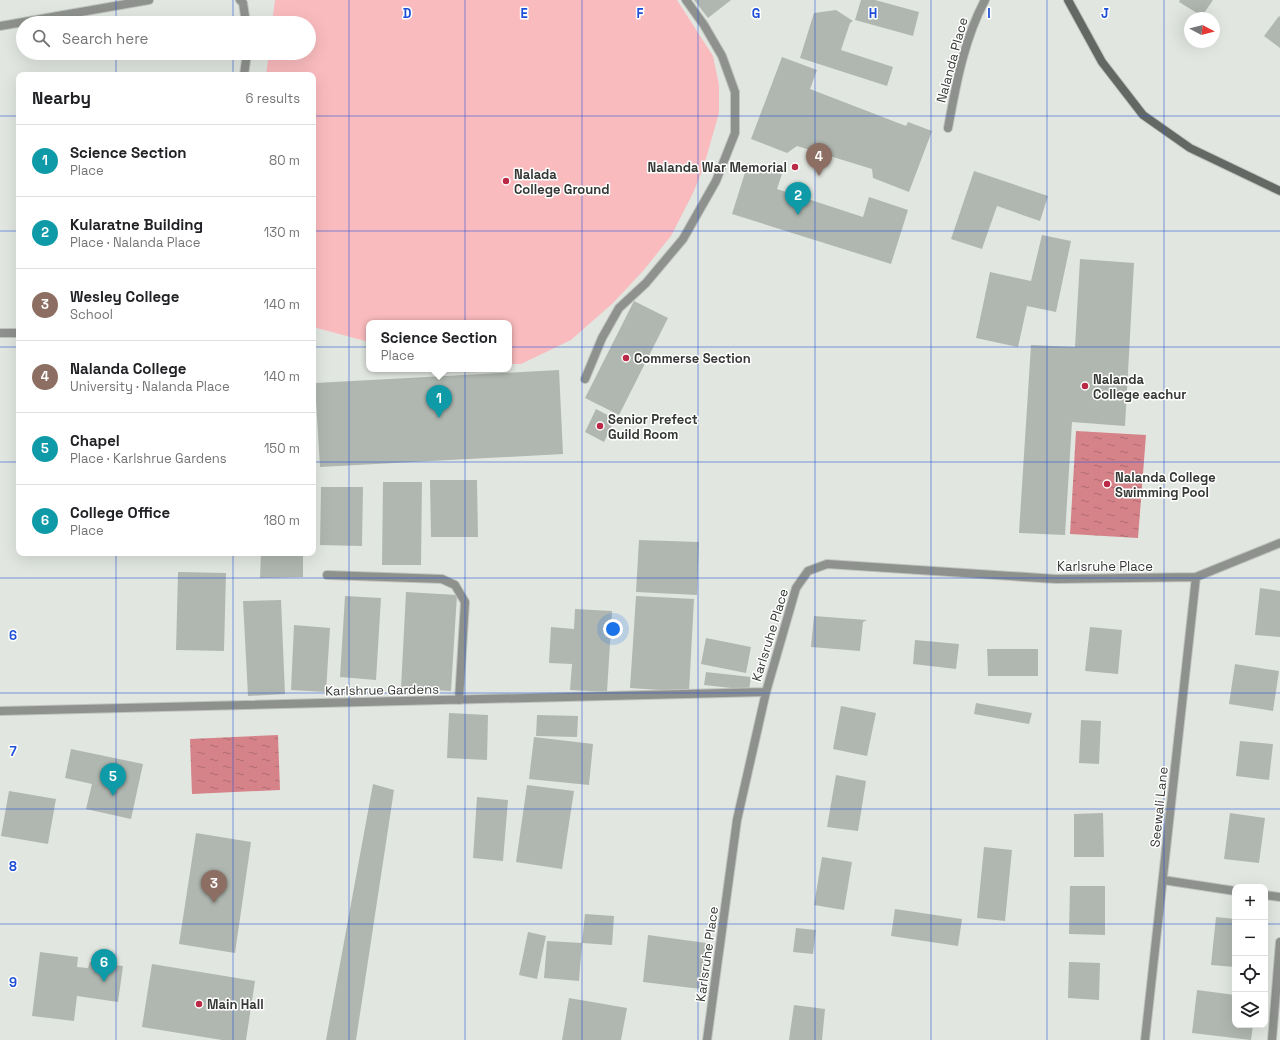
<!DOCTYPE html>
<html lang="en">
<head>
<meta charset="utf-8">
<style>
  :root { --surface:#fff; --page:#f2f2f2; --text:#202124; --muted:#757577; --line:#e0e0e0; --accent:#2563eb }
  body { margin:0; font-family:"Space Grotesk",sans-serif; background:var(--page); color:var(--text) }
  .controls { position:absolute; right:12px; bottom:12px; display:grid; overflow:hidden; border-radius:8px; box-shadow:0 4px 16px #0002 }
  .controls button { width:36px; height:36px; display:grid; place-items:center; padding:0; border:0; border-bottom:1px solid var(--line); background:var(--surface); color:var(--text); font:20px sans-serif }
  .compass { position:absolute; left:1184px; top:12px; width:36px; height:36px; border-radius:50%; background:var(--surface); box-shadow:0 4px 16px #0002; rotate:97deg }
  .you { position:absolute; left:613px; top:629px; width:14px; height:14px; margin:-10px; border:3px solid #fff; border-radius:50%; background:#1a73e8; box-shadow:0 0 0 6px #1a73e833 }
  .badge { display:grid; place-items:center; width:26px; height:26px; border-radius:50%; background:var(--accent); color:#fff; font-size:13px; font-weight:700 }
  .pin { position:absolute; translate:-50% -33px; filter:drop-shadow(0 1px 2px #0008) }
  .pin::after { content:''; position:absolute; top:21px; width:14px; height:12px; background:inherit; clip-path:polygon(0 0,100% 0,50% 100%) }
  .popup { position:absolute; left:366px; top:320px; width:146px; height:52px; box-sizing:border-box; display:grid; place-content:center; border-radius:8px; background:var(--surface); filter:drop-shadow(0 1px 3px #0005); font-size:13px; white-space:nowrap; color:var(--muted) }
  .popup b { font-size:15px; color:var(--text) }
  .popup::after { content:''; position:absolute; left:50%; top:100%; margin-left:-8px; border:8px solid transparent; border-top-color:var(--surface) }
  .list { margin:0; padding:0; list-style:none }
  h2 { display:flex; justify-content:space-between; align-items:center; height:52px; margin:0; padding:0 16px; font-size:17px }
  h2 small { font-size:13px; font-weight:400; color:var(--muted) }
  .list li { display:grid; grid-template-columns:26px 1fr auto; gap:12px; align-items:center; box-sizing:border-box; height:72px; padding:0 16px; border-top:1px solid var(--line) }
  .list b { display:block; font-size:15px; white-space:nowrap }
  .list p { margin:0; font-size:13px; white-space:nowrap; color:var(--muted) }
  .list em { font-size:13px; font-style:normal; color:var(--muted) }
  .icon { flex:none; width:22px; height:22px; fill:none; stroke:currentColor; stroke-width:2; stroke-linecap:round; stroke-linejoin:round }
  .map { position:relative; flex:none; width:1280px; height:1040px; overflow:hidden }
  .search { position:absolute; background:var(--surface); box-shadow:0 4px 16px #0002; left:16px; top:16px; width:300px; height:44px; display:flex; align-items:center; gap:10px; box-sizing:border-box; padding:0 14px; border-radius:22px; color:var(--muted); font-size:15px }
  .panel { position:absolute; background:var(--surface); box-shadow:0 4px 16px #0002; left:16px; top:72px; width:300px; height:484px; border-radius:8px }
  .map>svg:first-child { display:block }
</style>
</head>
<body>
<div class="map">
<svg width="1280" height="1040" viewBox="0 0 1280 1040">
  <defs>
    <pattern id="water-ripples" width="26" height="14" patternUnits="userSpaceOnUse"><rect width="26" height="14" fill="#d58389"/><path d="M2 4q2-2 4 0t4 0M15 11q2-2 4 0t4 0" fill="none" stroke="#ae6c71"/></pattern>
  </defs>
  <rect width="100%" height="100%" fill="#e1e7e0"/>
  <!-- park -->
  <path fill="#fabbbe" d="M275,0H677L713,56L719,85V113L703,169L693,193L671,236L643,271L613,303L571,340L521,364H509V323H369V342L313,327V75H266L269,53H309V23H272Z"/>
  <!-- water -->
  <path fill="url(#water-ripples)" d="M1076,431L1146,435L1138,538L1070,534Z
    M278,735L280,790L192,794L190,739Z"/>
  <!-- building -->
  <path fill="#b0b7b0" d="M694,0H731L708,18Z
    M861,0H875L919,12L913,36L855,20Z
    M1180,0H1213L1202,16L1179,2Z
    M836,10L853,21L850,23L841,50L893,67L887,86L800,58L814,13Z
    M1279,16L1280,17V48L1264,36Z
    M782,57L817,70L810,89L906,126L908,122L932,131L909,192L873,178L872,169L797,146L787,153L751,139Z
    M748,163L782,174L777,189L863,217L869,197L908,210L891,264L732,214Z
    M974,171L1048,196L1040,221L997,206L982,249L951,239Z
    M1042,235L1071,241L1056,312L1027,306L1018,347L976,338L990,272L1031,281Z
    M1080,259L1134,263L1125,426L1072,422L1065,535L1019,533L1031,345L1075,347Z
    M634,301L668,318L619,415L585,398Z
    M559,370L563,454L320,467L315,383Z
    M596,409L615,419L604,442L585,432Z
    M430,480H477L478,537H431Z
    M383,482H422L421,565H382Z
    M321,487H363L362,546L320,545Z
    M639,540L699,542L697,595L636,592Z
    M261,553H303V577L260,578Z
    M178,572L226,573L224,651L176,650Z
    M1260,588L1280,591V637L1255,635Z
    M406,592L457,595L451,691L401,688Z
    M345,596L381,598L376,680L340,677Z
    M636,596L694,599L689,692L630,688Z
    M281,600L285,694L248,696L243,601Z
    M575,609L612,611L607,692L570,690L572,664L549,663L551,627L574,629Z
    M814,616L867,620L863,622L860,651L811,647Z
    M294,625L330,628L326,692L291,690Z
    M1090,627L1122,630L1118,674L1085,671Z
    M706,638L751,647L746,673L701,664Z
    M915,640L959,644L956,669L913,664Z
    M987,649H1038V676H988Z
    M1235,664L1279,671L1273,711L1229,704Z
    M706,672L751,677L749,690L704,685Z
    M976,703L1032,713L1029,724L974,714Z
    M841,706L876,713L867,756L833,749Z
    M449,713L488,715L487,760L447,758Z
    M537,715L578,716L577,737L536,736Z
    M1081,720L1101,721L1099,764L1079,763Z
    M534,737L593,744L589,785L529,779Z
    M1240,741L1273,744L1269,780L1236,776Z
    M71,749L143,764L131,819L86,809L92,784L65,778Z
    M836,775L866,781L858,831L827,827Z
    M373,784L394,790L356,1040H326Z
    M527,785L574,791L562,869L516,862Z
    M9,791L56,799L48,844L1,836Z
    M477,797L508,800L503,861L473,858Z
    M1103,813L1104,857H1074V814Z
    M1230,813L1265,818L1259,863L1224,859Z
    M196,833L251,842L235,953L179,944Z
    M984,847L1012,850L1005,921L977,918Z
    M822,857L852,862L844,910L814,905Z
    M1070,886H1105V935L1069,934Z
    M895,909L962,919L958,946L891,936Z
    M585,914L614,916L612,945L582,943Z
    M1216,917L1235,919V967L1211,965Z
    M796,928L816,930L813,954L793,952Z
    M528,932L546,936L537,979L519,975Z
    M648,935L706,943L701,989L643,982Z
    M547,941L582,943L579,981L544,978Z
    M40,952L78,957L77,967L88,968L90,962L123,966L118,1002L77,996L74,1021L32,1016Z
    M1069,962L1100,963L1099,1000L1068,998Z
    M152,964L255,981L246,1040H222L142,1027Z
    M1197,990L1235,995V1025H1253L1251,1040L1192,1033Z
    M569,998L627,1008L621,1040H562Z
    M794,1005L825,1009L822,1040H789Z"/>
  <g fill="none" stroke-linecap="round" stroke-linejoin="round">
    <!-- minor casing -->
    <g stroke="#bfc4be" stroke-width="10">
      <path id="minor" d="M240,0L243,3L246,23
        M0,26L149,0
        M244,75L247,53
        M948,128C956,85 964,39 985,0
        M0,333H19
        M585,379L602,338L619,308L646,283L683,239L716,181L735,133V92L722,56L704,25L686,0
        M327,575L442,579L455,585L465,602L459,700
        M0,711L766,692
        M1163,880L1235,891
        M1265,895L1280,897
        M707,1040L737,820L766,692L796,588L808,571L827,564L1056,579L1196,577L1280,543
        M1145,1040L1196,577"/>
    </g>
    <!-- tertiary casing -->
    <g stroke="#bfc4be" stroke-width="10">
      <path id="tertiary" d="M1272,1040L1280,942"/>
    </g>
    <!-- secondary casing -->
    <g stroke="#bfc4be" stroke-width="10">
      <path id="secondary" d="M1068,0L1102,62L1143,115L1190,148L1280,191"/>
    </g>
    <!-- minor -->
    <use href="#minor" stroke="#8e918d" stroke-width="8"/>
    <!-- tertiary -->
    <use href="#tertiary" stroke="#8e918d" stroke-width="8"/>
    <!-- secondary -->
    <use href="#secondary" stroke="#646864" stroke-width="8"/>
  </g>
  <!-- grid -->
  <path fill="none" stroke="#1d4ed8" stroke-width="1" stroke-opacity="0.55" d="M116,0V23M233,0V23M349,0V1040M465,0V1040M582,0V1040M698,0V1040M815,0V1040M931,0V1040M1047,0V1040M1164,0V1040M116,53V75M233,53V75M0,116H19M313,116H1280M0,231H19M313,231H1280M0,347H19M313,347H1280M0,462H19M313,462H1280M116,553V1040M233,553V1040M0,578H1280M0,693H1280M0,809H1280M0,924H1235M1265,924H1280"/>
  <!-- markers -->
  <g fill="#ba2946" stroke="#fff" stroke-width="1.5">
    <circle cx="795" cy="167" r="4"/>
    <circle cx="506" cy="181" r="4"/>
    <circle cx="626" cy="358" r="4"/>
    <circle cx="1085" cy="386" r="4"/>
    <circle cx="600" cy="426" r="4"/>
    <circle cx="1107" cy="484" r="4"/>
    <circle cx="199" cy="1004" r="4"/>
  </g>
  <g text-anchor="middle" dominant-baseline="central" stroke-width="3" stroke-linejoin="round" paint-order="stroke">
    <!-- street labels -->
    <g font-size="13" fill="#353835" stroke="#fff">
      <text transform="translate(952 60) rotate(-75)">Nalanda Place</text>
      <text x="1105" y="566">Karlsruhe Place</text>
      <text transform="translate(770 635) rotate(-73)">Karlsruhe Place</text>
      <text transform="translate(382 690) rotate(-1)">Karlshrue Gardens</text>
      <text transform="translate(1159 807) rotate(-84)">Seewali Lane</text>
      <text transform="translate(707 954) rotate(-82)">Karlsruhe Place</text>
    </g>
    <!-- poi labels -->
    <g font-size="13" font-weight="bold" fill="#353835" stroke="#fff" text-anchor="start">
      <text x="787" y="167" text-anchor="end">Nalanda War Memorial</text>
      <text x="514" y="174">Nalada<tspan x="514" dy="15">College Ground</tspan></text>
      <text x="634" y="358">Commerse Section</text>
      <text x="1093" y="379">Nalanda<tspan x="1093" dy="15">College eachur</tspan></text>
      <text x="608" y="419">Senior Prefect<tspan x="608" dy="15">Guild Room</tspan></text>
      <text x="1115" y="477">Nalanda College<tspan x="1115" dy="15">Swimming Pool</tspan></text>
      <text x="207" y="1004">Main Hall</text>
    </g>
  </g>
  <g font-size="13" text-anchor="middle" font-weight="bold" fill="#1d4ed8" stroke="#fff" stroke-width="3" stroke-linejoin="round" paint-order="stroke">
    <text x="407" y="18">D</text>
    <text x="524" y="18">E</text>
    <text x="640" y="18">F</text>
    <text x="756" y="18">G</text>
    <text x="873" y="18">H</text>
    <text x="989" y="18">I</text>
    <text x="1105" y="18">J</text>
    <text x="13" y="640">6</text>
    <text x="13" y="756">7</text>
    <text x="13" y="871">8</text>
    <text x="13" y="987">9</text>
  </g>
</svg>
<div class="controls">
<button>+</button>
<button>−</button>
<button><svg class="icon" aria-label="locate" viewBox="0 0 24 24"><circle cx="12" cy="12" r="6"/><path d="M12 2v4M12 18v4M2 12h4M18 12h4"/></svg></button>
<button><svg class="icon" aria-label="layers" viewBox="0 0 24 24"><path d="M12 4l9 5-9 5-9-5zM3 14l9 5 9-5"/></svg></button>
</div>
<svg class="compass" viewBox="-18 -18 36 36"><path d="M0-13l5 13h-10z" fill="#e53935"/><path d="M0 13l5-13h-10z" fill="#757577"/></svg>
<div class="you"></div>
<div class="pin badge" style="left:439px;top:418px;background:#0f9aa8">1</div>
<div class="popup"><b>Science Section</b>Place</div>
<div class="pin badge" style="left:798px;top:215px;background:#0f9aa8">2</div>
<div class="pin badge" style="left:214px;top:903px;background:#8d6e63">3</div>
<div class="pin badge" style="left:819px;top:176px;background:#8d6e63">4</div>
<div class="pin badge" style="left:113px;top:796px;background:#0f9aa8">5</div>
<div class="pin badge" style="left:104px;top:982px;background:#0f9aa8">6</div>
<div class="search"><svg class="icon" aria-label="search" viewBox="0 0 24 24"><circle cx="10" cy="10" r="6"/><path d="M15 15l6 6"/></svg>Search here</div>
<section class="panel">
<h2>Nearby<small>6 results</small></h2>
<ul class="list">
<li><span class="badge" style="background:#0f9aa8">1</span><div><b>Science Section</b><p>Place</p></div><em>80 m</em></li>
<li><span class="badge" style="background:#0f9aa8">2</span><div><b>Kularatne Building</b><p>Place · Nalanda Place</p></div><em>130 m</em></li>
<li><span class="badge" style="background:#8d6e63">3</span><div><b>Wesley College</b><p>School</p></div><em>140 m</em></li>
<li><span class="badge" style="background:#8d6e63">4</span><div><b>Nalanda College</b><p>University · Nalanda Place</p></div><em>140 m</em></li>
<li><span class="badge" style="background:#0f9aa8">5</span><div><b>Chapel</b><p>Place · Karlshrue Gardens</p></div><em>150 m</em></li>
<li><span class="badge" style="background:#0f9aa8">6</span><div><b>College Office</b><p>Place</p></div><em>180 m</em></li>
</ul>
</section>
</div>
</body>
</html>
